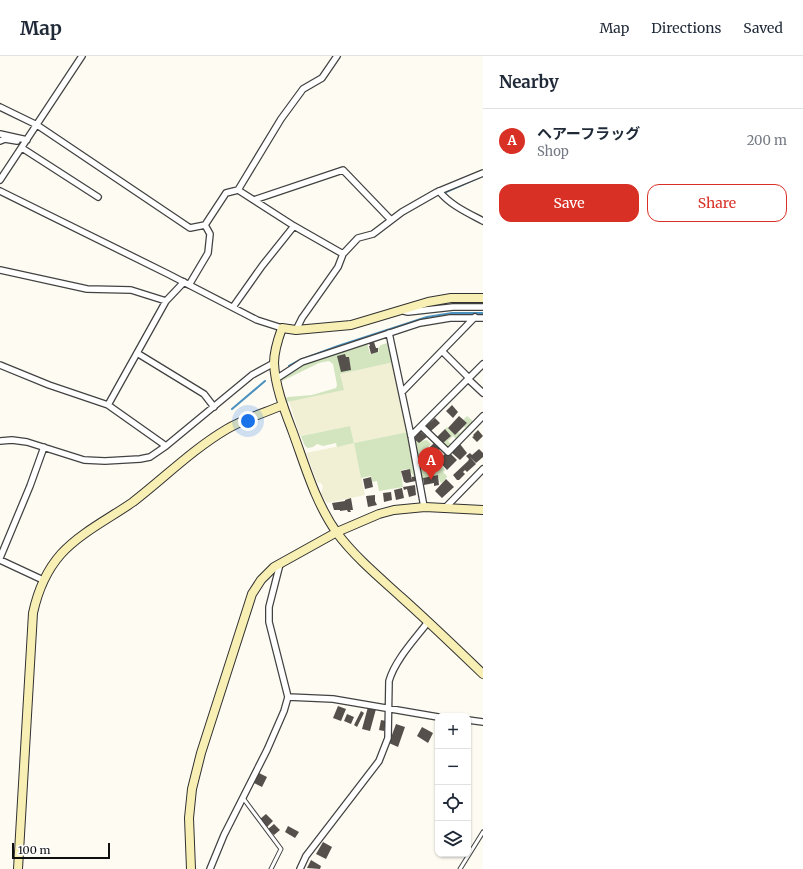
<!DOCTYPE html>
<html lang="en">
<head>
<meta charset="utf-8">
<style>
  :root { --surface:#fff; --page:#f2f2f3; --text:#1f2937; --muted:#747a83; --line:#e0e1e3; --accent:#d93025 }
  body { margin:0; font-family:Merriweather,"Noto Sans JP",serif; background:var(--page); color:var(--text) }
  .controls { position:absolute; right:12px; bottom:12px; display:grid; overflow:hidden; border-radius:8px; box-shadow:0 1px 3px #0004 }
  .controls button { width:36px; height:36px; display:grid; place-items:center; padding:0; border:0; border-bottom:1px solid var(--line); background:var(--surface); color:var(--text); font:20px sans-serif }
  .scale { position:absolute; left:12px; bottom:10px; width:98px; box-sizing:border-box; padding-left:4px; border:2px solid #0f0f0f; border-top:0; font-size:11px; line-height:14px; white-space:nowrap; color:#0f0f0f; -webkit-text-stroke:3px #fff; paint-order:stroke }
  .you { position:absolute; left:248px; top:365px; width:14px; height:14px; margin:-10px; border:3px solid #fff; border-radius:50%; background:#1a73e8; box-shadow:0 0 0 6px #1a73e833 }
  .badge { display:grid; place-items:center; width:26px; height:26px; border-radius:50%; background:var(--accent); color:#fff; font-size:13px; font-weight:700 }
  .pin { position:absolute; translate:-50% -33px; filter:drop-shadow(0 1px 2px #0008) }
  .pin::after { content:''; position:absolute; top:21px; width:14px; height:12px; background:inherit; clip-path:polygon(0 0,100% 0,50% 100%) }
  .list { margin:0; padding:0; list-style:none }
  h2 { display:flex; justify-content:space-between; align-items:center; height:52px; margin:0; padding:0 16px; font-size:17px }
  h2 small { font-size:13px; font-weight:400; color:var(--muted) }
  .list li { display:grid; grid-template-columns:26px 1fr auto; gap:12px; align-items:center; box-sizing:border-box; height:64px; padding:0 16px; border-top:1px solid var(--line) }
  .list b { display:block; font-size:15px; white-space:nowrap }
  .list p { margin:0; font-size:13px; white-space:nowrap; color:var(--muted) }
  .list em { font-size:13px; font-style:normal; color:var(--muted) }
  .actions { display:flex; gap:8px; padding:12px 16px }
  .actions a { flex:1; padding:9px 0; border:1px solid var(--accent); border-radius:12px; text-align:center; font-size:14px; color:var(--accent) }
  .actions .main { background:var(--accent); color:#fff }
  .icon { flex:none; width:22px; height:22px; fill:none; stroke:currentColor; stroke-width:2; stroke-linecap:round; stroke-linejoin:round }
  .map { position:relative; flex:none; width:483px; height:813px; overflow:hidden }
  header { display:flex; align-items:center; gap:24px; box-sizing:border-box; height:56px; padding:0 20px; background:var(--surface); border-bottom:1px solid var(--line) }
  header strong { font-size:19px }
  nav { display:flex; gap:22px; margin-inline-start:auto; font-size:14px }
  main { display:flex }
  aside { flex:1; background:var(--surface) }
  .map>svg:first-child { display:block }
</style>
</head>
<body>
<header>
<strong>Map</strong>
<nav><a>Map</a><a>Directions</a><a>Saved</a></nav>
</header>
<main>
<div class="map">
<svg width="483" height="813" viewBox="0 0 483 813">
  <rect width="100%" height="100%" fill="#fefbf2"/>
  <!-- farmland -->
  <path fill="#f1efd4" d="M394,306L408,376L354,387L365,439L327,447L321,438L323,430L321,427L317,426L306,397L354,387L350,370L300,380L289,345L343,334L340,318Z"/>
  <!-- green -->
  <path fill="#d2e5be" d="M367,287L370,298L379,296L378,292L381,289L387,287L388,289H390L394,306L340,318L344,334L287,346L286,342L288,341L312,339L336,332L337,329L333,308L329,305L319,307L282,325V322L304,308Z
    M467,360L474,366L457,384L453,380L448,385L451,388L449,390H446L443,387L451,380L445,373L447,371L455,379L458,376L460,377L465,372L464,370L467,367L463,364Z
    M350,370L354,387L408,376L417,420L414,421L409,413L401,414L403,431L379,435L377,425L372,426L371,420L361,422L354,387L337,391L336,387L323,390L317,388L313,391L308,392L305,390L301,380Z
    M413,382L419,387L421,385L427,384L431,388L426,393L445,414L443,416L447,420V421L442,427L440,426L438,419L420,423Z"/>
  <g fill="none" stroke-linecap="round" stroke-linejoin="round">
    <!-- stream -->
    <path stroke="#4a91bf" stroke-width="2" d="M446,136L483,120
      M289,310L300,304L338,290L427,261L452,257H483
      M232,353L265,325"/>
  </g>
  <!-- building -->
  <path fill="#56504c" d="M374,286L376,292H378V296L371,298L369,290H370L369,287Z
    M345,298L346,301H349L351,314L341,316L337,300Z
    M452,349L458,356L453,362L446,355Z
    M459,360L467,367L455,379L448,372Z
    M435,362L440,367L431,375L426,370Z
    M445,373L451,380L443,387L437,381Z
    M478,374L483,380L477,386L472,381L474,380L473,379Z
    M420,375L427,381L419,387L414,383Z
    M434,387L440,393L433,401L427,394Z
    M460,388L467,397L460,404L452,397Z
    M479,393L483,397V401L476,407L470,401L476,408L467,416L465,414L463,416L465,418L459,424H457L453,419L468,405L469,403L466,400L470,397L472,399Z
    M446,397L448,399L451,398L457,404L447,414L438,404Z
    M410,413L412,424V421L417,420V423H416V425L406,427L405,426H404L401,415Z
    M438,419L439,429L434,430V427L424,429L423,422Z
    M371,421L373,431L365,433L363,423Z
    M446,423L454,431L442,442L435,435Z
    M415,429L416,439L409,441L407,433L404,434L403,431Z
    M402,432L404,442L396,444L394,434Z
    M391,436L392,444L384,446L383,437Z
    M375,439V445L377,449L368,451L366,440Z
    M351,442L353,454H350L351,456H348L347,454L340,455V454H334L332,447L345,445V444Z
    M338,650L346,653L341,665L333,662Z
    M368,651L376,653L370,675L362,673Z
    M361,655L364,657L357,671L354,669Z
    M347,658L354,661L351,668L344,665Z
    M381,664L386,665L384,675L379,674Z
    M396,668L405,671L398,691L389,687Z
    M422,671L433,677L428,687L417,680Z
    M259,717L267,721L262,731L254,727Z
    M266,758L273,765L267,771L260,763Z
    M274,768L280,774L274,779L268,773Z
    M288,770L299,776L295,782L285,776Z
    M323,786L332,791L326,803L316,798Z
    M311,804L321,810L320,813L307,812Z"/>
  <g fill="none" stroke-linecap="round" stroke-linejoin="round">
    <!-- lane casing -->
    <g stroke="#424242" stroke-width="5">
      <path id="lane" d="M243,742L281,793L271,813
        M460,813L483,776"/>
    </g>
    <!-- street casing -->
    <g stroke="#424242" stroke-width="8">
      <path id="street" d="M0,51L37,69L190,172L205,169L226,137L238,134L281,63L303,33L322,22L337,0
        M0,78L27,84
        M0,85L5,83L17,85
        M22,92L98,141
        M0,124L82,0
        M238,134L294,170L343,198
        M0,135L168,218L257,264L282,272
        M439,135C450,149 468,157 483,165
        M254,144L343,114L391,164
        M0,214L87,233L131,234L166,245
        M189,229L208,197L210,178L205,169
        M233,251L262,210L294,170
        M404,255L408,256L453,251H483
        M296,274L302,262L338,211L343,198L358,182L373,178L402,156L437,136L483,117
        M389,277L411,380L424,451
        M442,295L469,322
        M137,297L204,338L214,351
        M0,309L49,329L108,349L166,390
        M276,323L302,306L420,267L450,262H483
        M468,323L483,337
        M402,336L475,261
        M108,349L166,245L184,226
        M421,370L448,396L483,360
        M411,380L483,308
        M0,385L12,384L27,386L84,404L105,405L140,403L150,401L166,390L252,319L274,307
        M445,452L483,413
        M0,502L30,430L44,391
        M0,504L43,524
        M288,641L333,643L438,661
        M468,664L483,666
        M210,813L224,779L267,694L284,655L288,641L269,566V551L280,508
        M300,813L306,800L379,705L388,682L389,625C395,604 415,583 428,566"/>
    </g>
    <!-- secondary casing -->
    <g stroke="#313131" stroke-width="10">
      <path id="secondary" d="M483,242H451L428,246L351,269L296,274L282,272C278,283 274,295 274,307C275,330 284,353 292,374C305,409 315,446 337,477C355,501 379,521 401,541C429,566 456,592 483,618
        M18,813L33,557C38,534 46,515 61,498C80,477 110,462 133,446C164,422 193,393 227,373C244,363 264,357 283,349
        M191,813L189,762L192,733L201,697L252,538L261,524L274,511L337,476L379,458L394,454L425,451L483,454"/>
    </g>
    <!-- lane -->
    <use href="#lane" stroke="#fff" stroke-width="3"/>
    <!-- street -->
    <use href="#street" stroke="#fff" stroke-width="5.5"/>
    <!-- secondary -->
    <use href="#secondary" stroke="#f7efb4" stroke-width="8"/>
  </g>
</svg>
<div class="controls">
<button>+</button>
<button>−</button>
<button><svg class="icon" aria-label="locate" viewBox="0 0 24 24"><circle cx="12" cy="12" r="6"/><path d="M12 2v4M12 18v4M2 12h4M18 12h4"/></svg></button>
<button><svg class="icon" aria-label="layers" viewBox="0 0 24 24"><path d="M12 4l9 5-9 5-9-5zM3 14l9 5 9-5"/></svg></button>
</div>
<div class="scale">100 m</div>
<div class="you"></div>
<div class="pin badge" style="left:431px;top:424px">A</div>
</div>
<aside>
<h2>Nearby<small></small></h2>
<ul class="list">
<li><span class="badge">A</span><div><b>ヘアーフラッグ</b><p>Shop</p></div><em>200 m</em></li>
</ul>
<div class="actions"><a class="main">Save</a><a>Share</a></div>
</aside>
</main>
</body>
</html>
